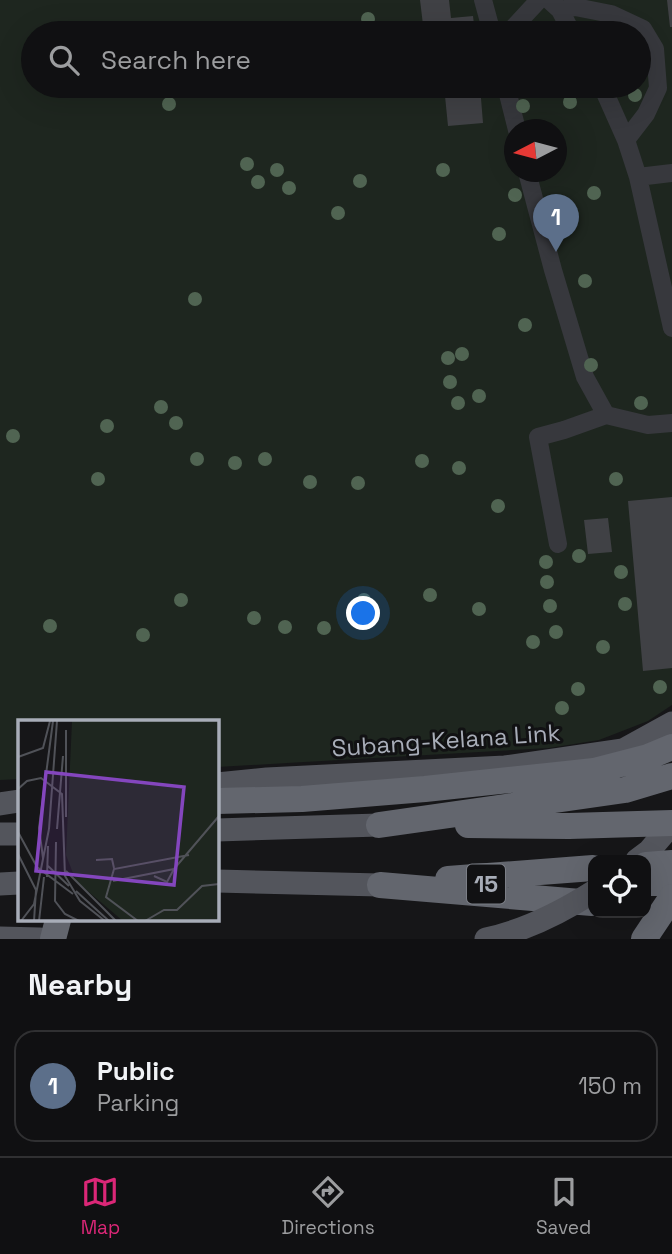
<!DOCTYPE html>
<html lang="en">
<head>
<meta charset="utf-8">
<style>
  :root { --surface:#101012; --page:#1e1e20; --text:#f1f3f6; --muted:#9c9d9f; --line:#303032; --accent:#db2777 }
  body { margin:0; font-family:"Space Grotesk",sans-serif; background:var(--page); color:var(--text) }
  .controls { position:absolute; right:21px; bottom:21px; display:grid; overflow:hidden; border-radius:14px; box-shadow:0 7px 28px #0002 }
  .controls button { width:63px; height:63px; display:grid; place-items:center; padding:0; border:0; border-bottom:2px solid var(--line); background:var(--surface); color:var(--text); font:35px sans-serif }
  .compass { position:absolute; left:504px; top:119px; width:63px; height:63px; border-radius:50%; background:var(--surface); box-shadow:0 7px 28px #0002; rotate:264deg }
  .you { position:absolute; left:364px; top:614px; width:24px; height:24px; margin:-18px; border:5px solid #fff; border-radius:50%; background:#1a73e8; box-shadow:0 0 0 10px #1a73e833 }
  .badge { display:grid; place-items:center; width:46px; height:46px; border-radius:50%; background:var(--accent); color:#fff; font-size:23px; font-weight:700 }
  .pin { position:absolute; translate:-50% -58px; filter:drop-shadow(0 2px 4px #0008) }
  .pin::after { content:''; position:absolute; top:37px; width:24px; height:21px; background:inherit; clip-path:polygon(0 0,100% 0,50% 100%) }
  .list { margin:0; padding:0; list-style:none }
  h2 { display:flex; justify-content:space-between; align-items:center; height:91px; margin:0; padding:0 28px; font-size:30px }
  h2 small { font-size:23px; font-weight:400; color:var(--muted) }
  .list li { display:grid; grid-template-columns:46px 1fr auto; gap:21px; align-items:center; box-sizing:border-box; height:112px; margin:0 14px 14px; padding:0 14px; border:2px solid var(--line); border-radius:21px }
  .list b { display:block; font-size:26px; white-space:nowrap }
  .list p { margin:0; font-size:23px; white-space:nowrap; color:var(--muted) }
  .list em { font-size:23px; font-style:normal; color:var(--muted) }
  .icon { flex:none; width:38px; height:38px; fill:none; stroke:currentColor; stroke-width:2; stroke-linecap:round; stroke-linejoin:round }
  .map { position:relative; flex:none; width:672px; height:939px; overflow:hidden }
  .search { position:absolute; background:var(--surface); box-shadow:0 7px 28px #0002; left:21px; right:21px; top:21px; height:77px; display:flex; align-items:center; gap:18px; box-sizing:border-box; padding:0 24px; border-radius:38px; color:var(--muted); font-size:26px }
  .sheet { height:217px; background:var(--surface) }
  nav { display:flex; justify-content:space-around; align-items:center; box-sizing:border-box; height:98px; border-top:2px solid var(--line); background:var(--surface); font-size:19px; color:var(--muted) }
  nav a { display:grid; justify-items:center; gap:4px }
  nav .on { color:var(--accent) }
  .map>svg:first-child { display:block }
</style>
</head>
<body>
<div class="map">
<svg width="672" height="939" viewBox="0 0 672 939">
  <rect width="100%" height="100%" fill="#161618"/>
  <!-- green -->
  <path fill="#1e261f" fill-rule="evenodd" d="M0,0H672V705L648,721L599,740L549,748L217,767V722H19V779L0,780ZM33,33H639V86H33ZM514,130H556V172H514Z"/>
  <!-- building -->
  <path fill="#404145" d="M420,0H449L451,18L473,16L475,33H424Z
    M667,0H672V27H670Z
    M444,86H480L483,123L448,126Z
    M672,497V668L643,671L628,501Z
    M608,518L612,552L588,554L584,520Z"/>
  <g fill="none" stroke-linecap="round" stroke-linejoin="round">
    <!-- minor -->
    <path stroke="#37383d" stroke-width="18" d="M483,0L492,33
      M549,0L560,10L572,33
      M560,10L575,7L611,14L643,29L655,49L658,88L646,114L626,140
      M513,28L539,0
      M506,86L517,130
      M602,86L626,140L638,177L672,328
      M527,172L553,270L585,377L606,415L648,425L672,423
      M638,177L672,173
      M558,544L538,437L564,430L606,415"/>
    <!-- major -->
    <path stroke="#53555c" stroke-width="23" d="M217,784L267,779L505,767L623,750L672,723
      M0,804L19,801
      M217,830L379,825
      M0,834H19
      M637,860L649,851L672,824
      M217,881L380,885
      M0,884L19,883
      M0,938L40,939"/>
    <!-- highway -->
    <path stroke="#63666e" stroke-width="26" d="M217,801L302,799L425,789L594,771L648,757L672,747
      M379,825L625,790L672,776
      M468,825L569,826L672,823
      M646,865L672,863
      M448,879L593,868
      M646,883H672
      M380,885L592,903
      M53,939L58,920"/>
    <!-- major-bridge -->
    <path stroke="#53555c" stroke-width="23" d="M486,939C524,931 560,913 593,892"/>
    <!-- highway-bridge -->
    <path stroke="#63666e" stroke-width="26" d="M644,939L672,897"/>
  </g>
  <!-- trees -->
  <g fill="#506452">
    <circle cx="368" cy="19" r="7"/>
    <circle cx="635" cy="95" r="7"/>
    <circle cx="570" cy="102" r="7"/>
    <circle cx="169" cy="104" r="7"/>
    <circle cx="523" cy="106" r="7"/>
    <circle cx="247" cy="164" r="7"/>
    <circle cx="277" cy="170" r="7"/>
    <circle cx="443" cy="170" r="7"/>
    <circle cx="360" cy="181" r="7"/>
    <circle cx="258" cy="182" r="7"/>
    <circle cx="289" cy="188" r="7"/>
    <circle cx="594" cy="193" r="7"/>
    <circle cx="515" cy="195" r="7"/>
    <circle cx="549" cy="207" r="7"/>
    <circle cx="338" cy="213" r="7"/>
    <circle cx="499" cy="234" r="7"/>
    <circle cx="585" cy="281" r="7"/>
    <circle cx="195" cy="299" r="7"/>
    <circle cx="525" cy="325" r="7"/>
    <circle cx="462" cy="354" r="7"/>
    <circle cx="448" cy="358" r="7"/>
    <circle cx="591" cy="365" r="7"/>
    <circle cx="450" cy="382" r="7"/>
    <circle cx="479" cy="396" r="7"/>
    <circle cx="458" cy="403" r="7"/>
    <circle cx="641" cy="403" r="7"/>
    <circle cx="161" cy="407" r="7"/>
    <circle cx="176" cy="423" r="7"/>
    <circle cx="107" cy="426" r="7"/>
    <circle cx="13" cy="436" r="7"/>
    <circle cx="197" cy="459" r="7"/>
    <circle cx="265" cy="459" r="7"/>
    <circle cx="422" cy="461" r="7"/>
    <circle cx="235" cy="463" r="7"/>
    <circle cx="459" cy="468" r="7"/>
    <circle cx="98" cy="479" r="7"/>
    <circle cx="616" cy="479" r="7"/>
    <circle cx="310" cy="482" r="7"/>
    <circle cx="358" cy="483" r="7"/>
    <circle cx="498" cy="506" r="7"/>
    <circle cx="579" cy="556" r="7"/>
    <circle cx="546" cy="562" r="7"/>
    <circle cx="621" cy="572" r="7"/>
    <circle cx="547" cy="582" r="7"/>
    <circle cx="430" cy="595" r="7"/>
    <circle cx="181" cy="600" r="7"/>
    <circle cx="364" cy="600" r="7"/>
    <circle cx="625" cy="604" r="7"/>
    <circle cx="550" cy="606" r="7"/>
    <circle cx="479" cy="609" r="7"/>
    <circle cx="254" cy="618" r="7"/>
    <circle cx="50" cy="626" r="7"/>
    <circle cx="285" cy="627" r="7"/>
    <circle cx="324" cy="628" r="7"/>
    <circle cx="556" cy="632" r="7"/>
    <circle cx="143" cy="635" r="7"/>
    <circle cx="533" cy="642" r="7"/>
    <circle cx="603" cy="647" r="7"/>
    <circle cx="660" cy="687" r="7"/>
    <circle cx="578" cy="689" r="7"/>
    <circle cx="562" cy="708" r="7"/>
  </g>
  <g text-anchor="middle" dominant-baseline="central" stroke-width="6" stroke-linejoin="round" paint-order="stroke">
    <!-- shield labels -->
    <rect fill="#111113" stroke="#7b7e86" stroke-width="2" x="467" y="864.5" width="38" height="39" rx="5"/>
    <g font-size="23" font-weight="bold" fill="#a8adb8">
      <text x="486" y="884">15</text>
    </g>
    <!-- street labels -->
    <g font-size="24" fill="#a8adb8" stroke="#111113">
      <text transform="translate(446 740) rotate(-4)">Subang-Kelana Link</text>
    </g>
  </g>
  <!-- overview -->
  <g transform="translate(18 720)">
    <rect width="201" height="201" fill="#161618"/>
    <path d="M54,1H201V201H105L58,161L48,135Z" fill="#1e261f"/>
    <path fill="none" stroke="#505258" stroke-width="2" d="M48,10V97M0,37L25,28L32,1M0,69L9,61L23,58L44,74L47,156L62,181L87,201M31,109L39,1M39,109L45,36M0,112L19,147L55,174M38,122L37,181L47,194L61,201M0,134L18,170L16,201M25,138L21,108L35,1M78,140L94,139L96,148M30,146L51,166M48,151L98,201M136,156L149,162L156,149M29,157L30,126M95,161L156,149L201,96M58,171L91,201M3,201L16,184L31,109M21,201L26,157M120,201L88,177L96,149L171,135M127,201L146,190H159L184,166L201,164"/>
    <path fill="#8446be" fill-opacity="0.15" stroke="#8446be" stroke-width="3.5" d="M28,52L166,67L156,165L18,151Z"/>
    <rect width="201" height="201" fill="none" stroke="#a8adb8" stroke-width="3.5"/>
  </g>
</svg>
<div class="controls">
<button><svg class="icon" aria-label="locate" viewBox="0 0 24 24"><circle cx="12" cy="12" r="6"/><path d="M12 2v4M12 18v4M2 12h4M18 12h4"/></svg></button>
</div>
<svg class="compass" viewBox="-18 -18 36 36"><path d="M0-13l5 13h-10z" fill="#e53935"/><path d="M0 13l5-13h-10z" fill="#9c9d9f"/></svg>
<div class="you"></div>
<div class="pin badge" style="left:556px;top:252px;background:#5c6f8a">1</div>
<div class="search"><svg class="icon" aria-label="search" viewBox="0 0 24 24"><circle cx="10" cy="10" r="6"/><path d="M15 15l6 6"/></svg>Search here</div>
</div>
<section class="sheet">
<h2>Nearby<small></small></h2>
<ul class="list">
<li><span class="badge" style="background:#5c6f8a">1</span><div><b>Public</b><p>Parking</p></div><em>150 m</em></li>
</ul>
</section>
<nav>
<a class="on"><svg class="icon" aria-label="map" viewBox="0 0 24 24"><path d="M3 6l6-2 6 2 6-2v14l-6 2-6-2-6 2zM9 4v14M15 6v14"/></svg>Map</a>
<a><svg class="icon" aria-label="directions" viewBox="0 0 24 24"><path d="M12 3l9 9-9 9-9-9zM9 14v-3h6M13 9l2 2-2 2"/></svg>Directions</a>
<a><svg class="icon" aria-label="saved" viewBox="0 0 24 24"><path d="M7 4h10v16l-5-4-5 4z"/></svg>Saved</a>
</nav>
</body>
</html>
